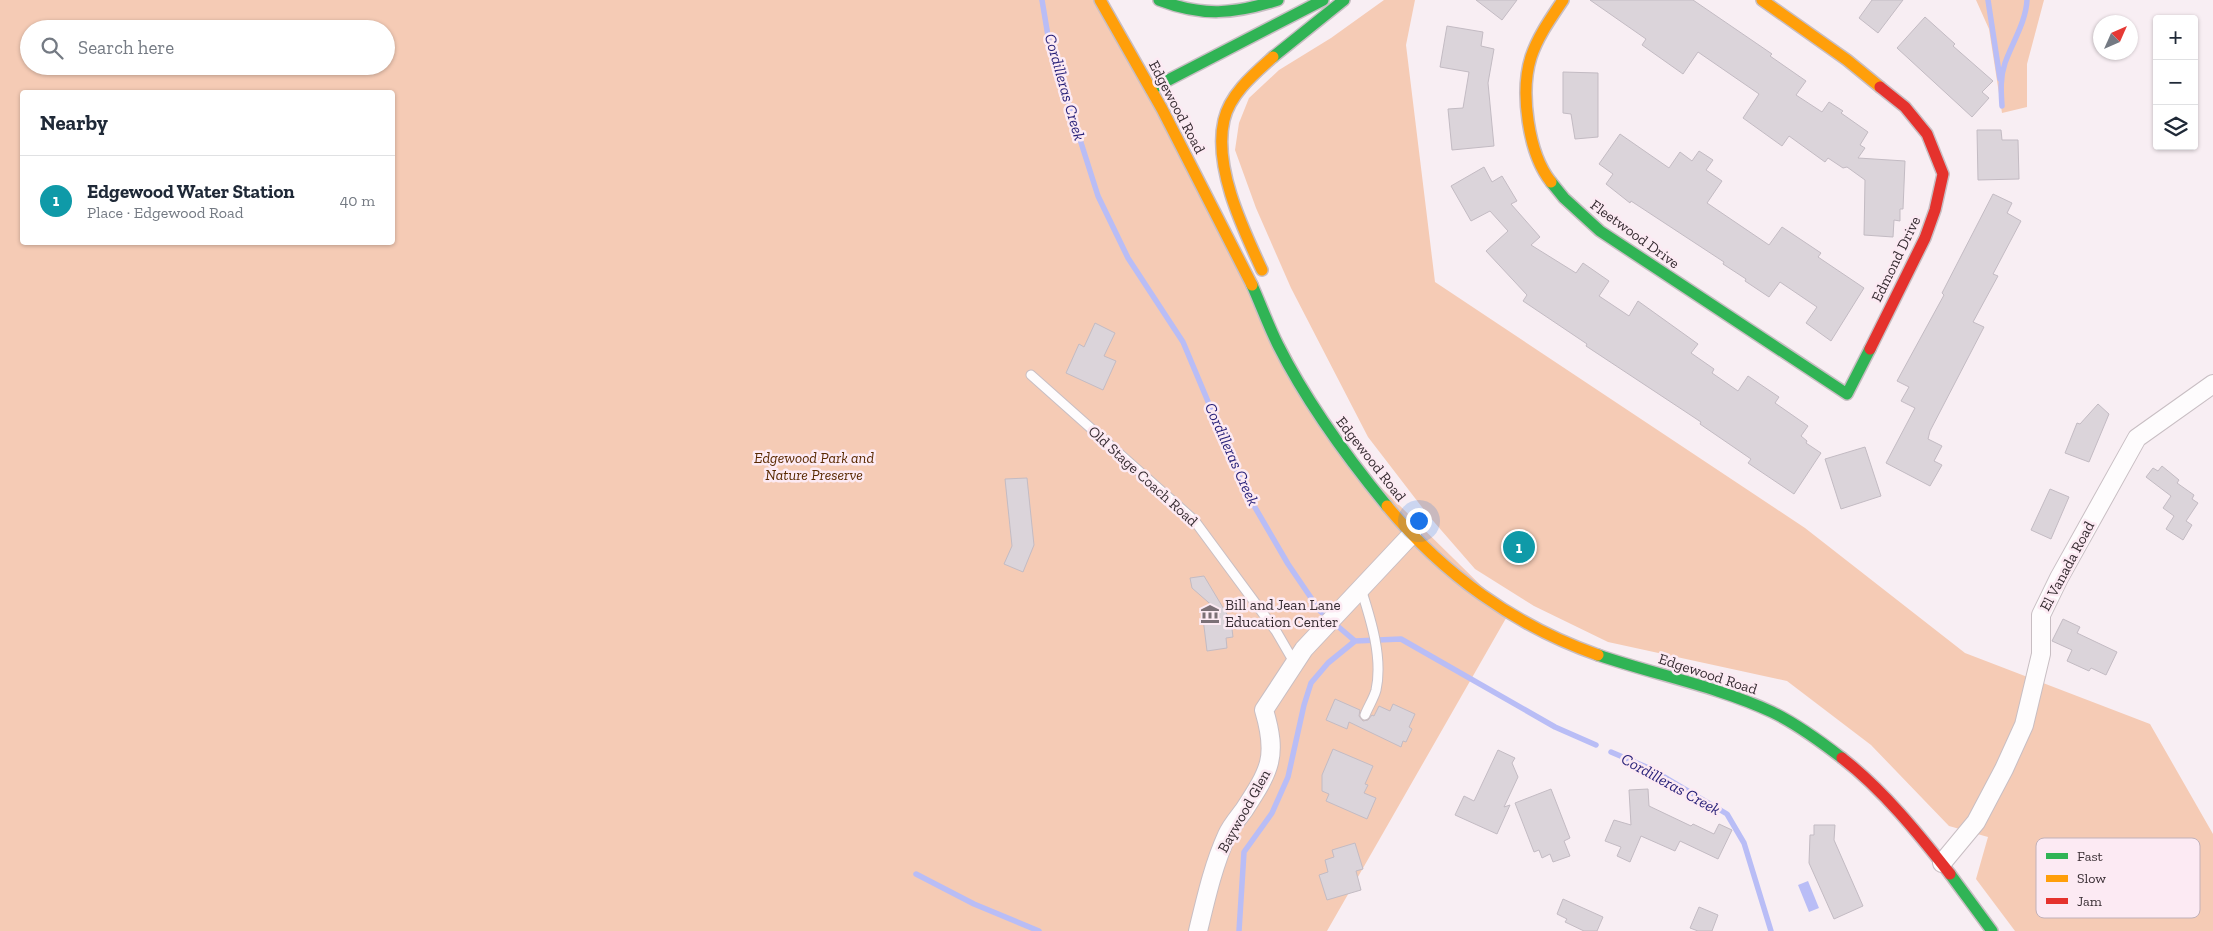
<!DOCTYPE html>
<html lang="en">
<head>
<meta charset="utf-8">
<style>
  :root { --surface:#fff; --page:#f6f6f7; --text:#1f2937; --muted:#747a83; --line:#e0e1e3; --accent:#2563eb }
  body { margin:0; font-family:"Zilla Slab",serif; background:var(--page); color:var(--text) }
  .controls { position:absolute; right:15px; top:15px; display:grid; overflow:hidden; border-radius:5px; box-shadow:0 1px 4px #0004 }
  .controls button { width:45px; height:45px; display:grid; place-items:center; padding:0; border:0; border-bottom:1px solid var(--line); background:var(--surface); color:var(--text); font:25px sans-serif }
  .compass { position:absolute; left:2093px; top:15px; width:45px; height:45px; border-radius:50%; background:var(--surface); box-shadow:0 1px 4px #0004; rotate:45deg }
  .you { position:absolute; left:1418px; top:520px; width:18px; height:18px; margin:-12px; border:4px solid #fff; border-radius:50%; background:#1a73e8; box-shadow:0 0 0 8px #1a73e833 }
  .badge { display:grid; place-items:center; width:32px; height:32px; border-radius:50%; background:var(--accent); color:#fff; font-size:16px; font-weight:700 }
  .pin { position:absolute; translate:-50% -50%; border:2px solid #fff; box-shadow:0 1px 5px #0006 }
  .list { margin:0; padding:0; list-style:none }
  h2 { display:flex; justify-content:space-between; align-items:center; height:65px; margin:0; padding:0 20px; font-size:21px }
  h2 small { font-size:16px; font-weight:400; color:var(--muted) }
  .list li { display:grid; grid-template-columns:32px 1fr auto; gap:15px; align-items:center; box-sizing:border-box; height:90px; padding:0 20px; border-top:1px solid var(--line) }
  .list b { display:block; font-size:19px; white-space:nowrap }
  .list p { margin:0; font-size:16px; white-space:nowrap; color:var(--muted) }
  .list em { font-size:16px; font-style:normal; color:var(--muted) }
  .icon { flex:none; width:28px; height:28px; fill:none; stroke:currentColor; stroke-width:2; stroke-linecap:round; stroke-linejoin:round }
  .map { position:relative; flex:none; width:2213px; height:931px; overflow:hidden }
  .search { position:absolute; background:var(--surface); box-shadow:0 1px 4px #0004; left:20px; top:20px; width:375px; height:55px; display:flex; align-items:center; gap:12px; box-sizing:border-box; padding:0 18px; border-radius:28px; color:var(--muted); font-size:19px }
  .panel { position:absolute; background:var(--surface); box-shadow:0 1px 4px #0004; left:20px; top:90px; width:375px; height:155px; border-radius:5px }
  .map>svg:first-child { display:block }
</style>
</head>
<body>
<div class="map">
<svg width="2213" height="931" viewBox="0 0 2213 931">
  <rect width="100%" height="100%" fill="#f8eef3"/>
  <!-- green -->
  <path fill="#f5cbb5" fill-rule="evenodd" d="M0,0H1100L1341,448L1509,613L1327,931H0ZM29,29H386V66H29ZM22,92H392V242H22Z
    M1384,0H1415L1406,45L1435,282L1805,528L1965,653L2150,724L2213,834V931H2015L1976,879L1988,837L1949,826L1871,745L1787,681L1608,642L1534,606L1475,569L1428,515L1368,437L1291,288L1256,208L1235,150L1239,123L1249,98L1279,70L1331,38Z
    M1976,0H2044L2027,64V107L2002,113L1989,29Z"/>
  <!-- water -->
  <path fill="#b9bdf6" d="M1808,881L1819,908L1809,912L1798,885Z"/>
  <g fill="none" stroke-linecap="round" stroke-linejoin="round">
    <!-- stream -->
    <path stroke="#b9bdf6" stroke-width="5.5" d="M1042,0L1049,42L1098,196L1128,258L1183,342L1246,492L1288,564L1320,611L1355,641L1401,639L1555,727L1596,745
      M1988,0L2000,79
      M2002,106C2001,91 2000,78 2005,63C2012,43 2026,22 2027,0
      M1611,752L1651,769L1727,814L1744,843L1771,931
      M916,874L974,904L1039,931
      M1239,931L1244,852L1272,813L1288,777L1304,705L1311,683L1328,663L1355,641"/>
  </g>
  <!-- building -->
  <path fill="#dbd4da" stroke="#c3bbc3" d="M1476,0H1517L1502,20Z
    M1590,0H1693L1772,54L1770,56L1806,81L1796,95L1822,112L1829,102L1843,111L1841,113L1868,132L1860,145L1865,148L1858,158L1905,161L1903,209H1900V221L1894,220L1893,237L1864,235L1865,180L1847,167L1843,168L1828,158L1825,162L1789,136L1782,146L1743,118L1759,94L1698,52L1683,74L1642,45L1646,39Z
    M1872,0H1903L1878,33L1859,18Z
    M1925,17L1955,44L1953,46L1993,81L1982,92L1989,98L1972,117L1897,48Z
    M1447,26L1483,32L1481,46L1494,49L1488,83L1494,146L1452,150L1448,109L1463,108L1469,72L1440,67Z
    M1563,72L1598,73V137L1575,139L1571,114L1563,113Z
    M1977,130H2001L2002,140H2018L2019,179L1978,180Z
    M1620,134L1669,168L1680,152L1692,161L1699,151L1713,160L1706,170L1722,181L1707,203L1769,245L1782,227L1821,253L1818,257L1864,288L1831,341L1806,323L1817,307L1811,303L1780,282L1769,297L1745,281L1746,279L1723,264L1724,262L1631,201L1630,203L1606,184L1613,174L1599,164Z
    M1484,167L1492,182L1502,176L1517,201L1511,204L1540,237L1531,245L1576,273L1583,263L1609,281L1599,296L1629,316L1638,301L1698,344L1691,353L1714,369L1712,373L1738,391L1748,376L1779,397L1775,403L1808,426L1801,436L1807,441L1806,443L1821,453L1794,494L1748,463L1751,459L1700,424L1701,422L1586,346L1587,344L1523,301L1527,295L1486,251L1508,231L1490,211L1471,221L1451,186Z
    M1993,194L2012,203L2007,213L2021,221L1993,274L1998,276L1973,322L1984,327L1930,431L1928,439L1942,446L1934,461L1942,465L1930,486L1886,463L1915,408L1901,401L1909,387L1897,381L1944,295L1942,293Z
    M1095,323L1115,333L1104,356L1116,361L1103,390L1066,373L1079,344L1084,347Z
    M2098,404L2109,414L2089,462L2065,453L2077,423L2080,424Z
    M1865,447L1881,496L1841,509L1825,459Z
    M2162,466L2179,480L2177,483L2194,495L2192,499L2198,503L2186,521L2192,525L2183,540L2166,529L2174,516L2163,508L2171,496L2146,477L2153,468L2158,471Z
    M1027,478L1034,545L1023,572L1004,564L1012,546L1005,479Z
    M2050,489L2069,497L2051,539L2031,530Z
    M1516,538L1533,545L1527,560L1510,554Z
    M1204,576L1231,621L1233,637L1226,638L1227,648L1207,651L1202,610L1216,609L1192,588L1190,578Z
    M2063,619L2080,627L2077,633L2117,652L2106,675L2091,668L2089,671L2067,661L2072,650L2052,641Z
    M1335,699L1360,710L1359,716L1363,721L1368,720L1372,715L1374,716L1379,706L1390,711L1393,704L1415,714L1409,727L1412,729L1406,742L1403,741L1401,747L1349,722L1347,729L1326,720Z
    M1333,749L1373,766L1365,784L1368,785L1364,793L1376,798L1367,819L1326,801L1329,794L1322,791V775Z
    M1498,750L1515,758L1512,763L1518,777L1504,807L1510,805L1497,834L1455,815L1464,796L1474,801Z
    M1551,789L1570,838L1564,841L1570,856L1553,862L1550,854L1542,858L1539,850L1534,852L1515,803Z
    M1648,789L1649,806L1691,826L1693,824L1714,834L1719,824L1732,830L1718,859L1680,841L1675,851L1641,836L1630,862L1617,856L1621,847L1605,841L1614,820L1631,825L1629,790Z
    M1814,825H1835L1834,840L1863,906L1834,919L1809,863L1810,835H1814Z
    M1355,843L1363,869L1356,871L1361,890L1327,900L1319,875L1328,872L1325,860L1334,857L1332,850Z
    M1563,899L1603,917L1597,931H1584L1565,922L1567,919L1557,914Z
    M1699,907L1718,915L1712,931H1698L1690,928Z"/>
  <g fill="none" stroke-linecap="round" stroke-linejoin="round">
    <!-- lane casing -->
    <g stroke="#c8bec3" stroke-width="11">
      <path id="lane" d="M1031,375L1194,520L1276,631L1294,662
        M1361,589C1371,620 1383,658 1376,690C1374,698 1368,707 1365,715"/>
    </g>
    <!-- street casing -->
    <g stroke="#c8bec3" stroke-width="20">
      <path id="street" d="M1942,863L1976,822L2004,769L2024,725L2041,654V615L2059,578L2137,438L2213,384
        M1198,931C1206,898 1213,866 1227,835C1231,826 1238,818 1244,810C1270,770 1278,757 1264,710L1304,649L1412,534"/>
    </g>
    <!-- fast casing -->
    <g stroke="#c8bec3" stroke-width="14">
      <path id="fast" d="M1159,0C1203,17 1234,14 1278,0
        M1273,57L1344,0
        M1151,89L1323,0
        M1551,182L1564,198L1600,231L1847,394L1870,349
        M1252,285C1261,305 1268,325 1278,345C1307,403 1346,456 1387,506
        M1598,655C1656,675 1716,686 1772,712C1797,724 1820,741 1842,758
        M1950,874L1992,931"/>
    </g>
    <!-- slow casing -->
    <g stroke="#c8bec3" stroke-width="14">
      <path id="slow" d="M1100,0L1162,109L1252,285
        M1762,0L1847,60L1880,87
        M1551,182C1528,153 1520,92 1531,57C1538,36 1551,18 1563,0
        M1262,270C1243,229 1213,167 1224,120C1230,94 1254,74 1273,57
        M1387,506C1443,574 1515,626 1598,655"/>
    </g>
    <!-- jam casing -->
    <g stroke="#c8bec3" stroke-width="14">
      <path id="jam" d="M1870,349L1925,238L1935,210L1943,174L1927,134L1905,107L1880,87
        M1842,758C1883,790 1918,833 1950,874"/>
    </g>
    <!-- lane -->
    <use href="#lane" stroke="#fefcfd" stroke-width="9"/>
    <!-- street -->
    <use href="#street" stroke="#fefcfd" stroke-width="18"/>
    <!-- fast -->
    <use href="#fast" stroke="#30b455" stroke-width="11"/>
    <!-- slow -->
    <use href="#slow" stroke="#ff9f0a" stroke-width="11"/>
    <!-- jam -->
    <use href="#jam" stroke="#e5322d" stroke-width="11"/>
  </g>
  <!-- icons -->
  <defs>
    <g id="museum-bare" transform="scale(1.5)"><path d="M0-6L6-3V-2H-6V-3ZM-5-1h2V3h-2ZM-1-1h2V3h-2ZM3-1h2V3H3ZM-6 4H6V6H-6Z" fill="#7b7076" stroke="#fceaf3" stroke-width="2.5" paint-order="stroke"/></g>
  </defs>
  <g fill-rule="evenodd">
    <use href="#museum-bare" x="1210" y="614"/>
  </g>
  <g text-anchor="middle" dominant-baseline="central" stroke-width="5" stroke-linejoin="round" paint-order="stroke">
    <!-- street labels -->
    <g font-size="15" fill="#372c32" stroke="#fceaf3">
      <text transform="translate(1177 107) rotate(62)">Edgewood Road</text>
      <text transform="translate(1635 234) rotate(36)">Fleetwood Drive</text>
      <text transform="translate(1896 259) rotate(-64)">Edmond Drive</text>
      <text transform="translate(1371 459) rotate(52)">Edgewood Road</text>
      <text transform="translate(1143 476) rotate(42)">Old Stage Coach Road</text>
      <text transform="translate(2067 566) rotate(-62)">El Vanada Road</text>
      <text transform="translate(1708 674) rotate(18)">Edgewood Road</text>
      <text transform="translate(1244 811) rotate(-61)">Baywood Glen</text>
    </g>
    <!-- park labels -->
    <g font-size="15" font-style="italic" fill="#592900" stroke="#fceaf3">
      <text x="814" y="458">Edgewood Park and<tspan x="814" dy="17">Nature Preserve</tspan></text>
    </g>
    <!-- poi labels -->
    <g font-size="15" fill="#372c32" stroke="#fceaf3" text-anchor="start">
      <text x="1225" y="605">Bill and Jean Lane<tspan x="1225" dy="17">Education Center</tspan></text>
    </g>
    <!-- water labels -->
    <g font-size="16" font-style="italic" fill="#251e77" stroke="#fceaf3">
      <text transform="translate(1065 87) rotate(74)">Cordilleras Creek</text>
      <text transform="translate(1232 454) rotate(66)">Cordilleras Creek</text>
      <text transform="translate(1671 784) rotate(29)">Cordilleras Creek</text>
    </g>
  </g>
  <!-- legend -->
  <rect x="2036" y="838" width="164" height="80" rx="8" fill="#fceaf3" stroke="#c1b1b9" stroke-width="1"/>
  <rect x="2046" y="853" width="22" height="6" fill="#30b455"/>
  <rect x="2046" y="875" width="22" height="7" fill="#ff9f0a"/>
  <rect x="2046" y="898" width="22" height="6" fill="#e5322d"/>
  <g font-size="14" fill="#372c32">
    <text x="2077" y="861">Fast</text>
    <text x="2077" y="883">Slow</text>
    <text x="2077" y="906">Jam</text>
  </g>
</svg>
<div class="controls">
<button>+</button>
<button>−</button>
<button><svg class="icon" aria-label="layers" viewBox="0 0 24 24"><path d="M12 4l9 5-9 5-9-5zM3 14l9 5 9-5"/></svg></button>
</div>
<svg class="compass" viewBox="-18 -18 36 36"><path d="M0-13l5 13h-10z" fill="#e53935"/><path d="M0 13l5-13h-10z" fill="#747a83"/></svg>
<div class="you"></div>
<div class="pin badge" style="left:1519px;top:547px;background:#0f9aa8">1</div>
<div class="search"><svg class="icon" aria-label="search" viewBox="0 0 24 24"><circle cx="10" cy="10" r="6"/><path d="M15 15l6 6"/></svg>Search here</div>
<section class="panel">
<h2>Nearby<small></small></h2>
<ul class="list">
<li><span class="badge" style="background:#0f9aa8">1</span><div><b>Edgewood Water Station</b><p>Place · Edgewood Road</p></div><em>40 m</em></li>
</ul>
</section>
</div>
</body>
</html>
